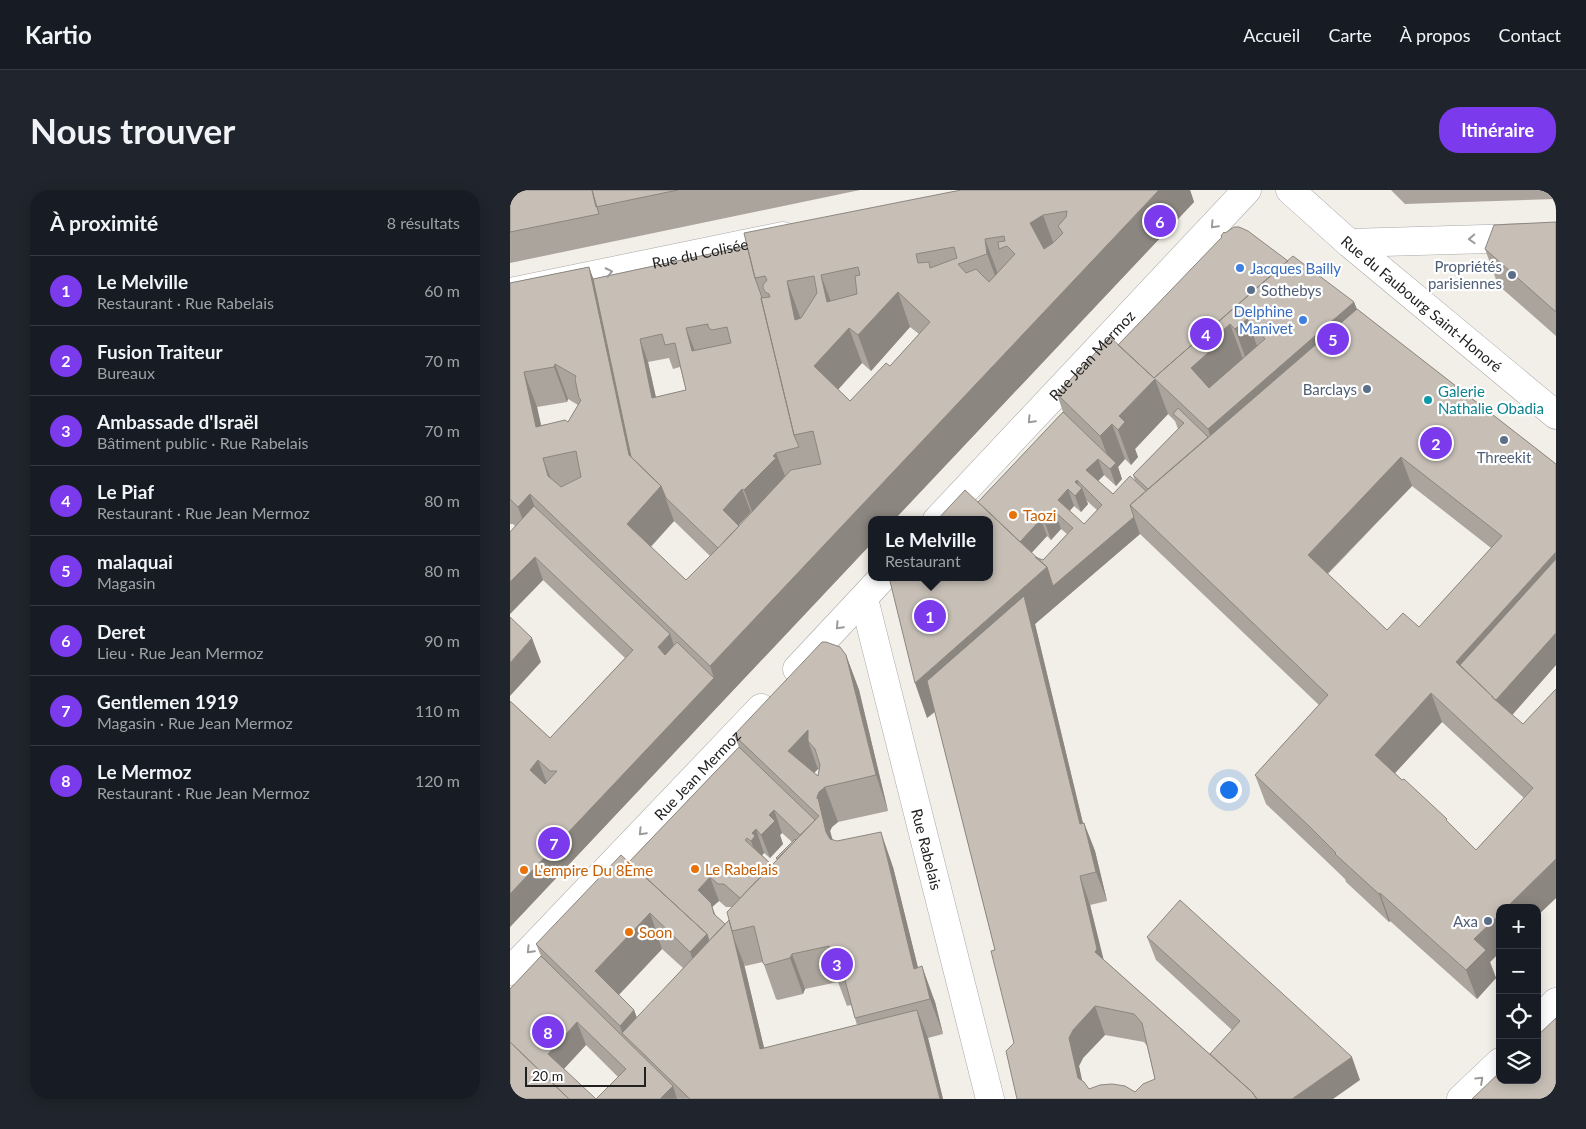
<!DOCTYPE html>
<html lang="fr">
<head>
<meta charset="utf-8">
<style>
  :root { --surface:#171b24; --page:#20242c; --text:#f1f3f6; --muted:#9ea1a6; --line:#363941; --accent:#7c3aed }
  body { margin:0; font-family:Lato,sans-serif; background:var(--page); color:var(--text) }
  .controls { position:absolute; right:15px; bottom:15px; display:grid; overflow:hidden; border-radius:10px; box-shadow:0 2px 12px #0003 }
  .controls button { width:45px; height:45px; display:grid; place-items:center; padding:0; border:0; border-bottom:1px solid var(--line); background:var(--surface); color:var(--text); font:25px sans-serif }
  .scale { position:absolute; left:15px; bottom:12px; width:121px; box-sizing:border-box; padding-left:5px; border:2px solid #212121; border-top:0; font-size:14px; line-height:18px; white-space:nowrap; color:#212121; -webkit-text-stroke:4px #fff; paint-order:stroke }
  .you { position:absolute; left:718px; top:599px; width:18px; height:18px; margin:-12px; border:4px solid #fff; border-radius:50%; background:#1a73e8; box-shadow:0 0 0 8px #1a73e833 }
  .badge { display:grid; place-items:center; width:32px; height:32px; border-radius:50%; background:var(--accent); color:#fff; font-size:16px; font-weight:700 }
  .pin { position:absolute; translate:-50% -50%; border:2px solid #fff; box-shadow:0 1px 5px #0006 }
  .popup { position:absolute; left:358px; top:326px; width:125px; height:65px; box-sizing:border-box; display:grid; place-content:center; border-radius:10px; background:var(--surface); filter:drop-shadow(0 1px 4px #0005); font-size:16px; white-space:nowrap; color:var(--muted) }
  .popup b { font-size:19px; color:var(--text) }
  .popup::after { content:''; position:absolute; left:50%; top:100%; margin-left:-10px; border:10px solid transparent; border-top-color:var(--surface) }
  .list { margin:0; padding:0; list-style:none }
  h2 { display:flex; justify-content:space-between; align-items:center; height:65px; margin:0; padding:0 20px; font-size:21px }
  h2 small { font-size:16px; font-weight:400; color:var(--muted) }
  .list li { display:grid; grid-template-columns:32px 1fr auto; gap:15px; align-items:center; box-sizing:border-box; height:70px; padding:0 20px; border-top:1px solid var(--line) }
  .list b { display:block; font-size:19px; white-space:nowrap }
  .list p { margin:0; font-size:16px; white-space:nowrap; color:var(--muted) }
  .list em { font-size:16px; font-style:normal; color:var(--muted) }
  .icon { flex:none; width:28px; height:28px; fill:none; stroke:currentColor; stroke-width:2; stroke-linecap:round; stroke-linejoin:round }
  .map { position:relative; flex:none; width:1046px; height:909px; overflow:hidden; border-radius:20px }
  header { display:flex; align-items:center; gap:30px; box-sizing:border-box; height:70px; padding:0 25px; background:var(--surface); border-bottom:1px solid var(--line) }
  header strong { font-size:24px }
  nav { display:flex; gap:28px; margin-inline-start:auto; font-size:18px }
  .intro { display:flex; align-items:center; justify-content:space-between; box-sizing:border-box; height:120px; padding:0 30px }
  h1 { margin:0; font-size:35px }
  .button { padding:12px 22px; border-radius:20px; background:var(--accent); color:#fff; font-size:18px; font-weight:700 }
  main { display:flex; gap:30px; padding:0 30px }
  aside { flex:1; background:var(--surface); border-radius:20px; box-shadow:0 2px 12px #0003 }
  .map>svg:first-child { display:block }
</style>
</head>
<body>
<header>
<strong>Kartio</strong>
<nav><a>Accueil</a><a>Carte</a><a>À propos</a><a>Contact</a></nav>
</header>
<div class="intro"><h1>Nous trouver</h1><a class="button">Itinéraire</a></div>
<main>
<aside>
<h2>À proximité<small>8 résultats</small></h2>
<ul class="list">
<li><span class="badge">1</span><div><b>Le Melville</b><p>Restaurant · Rue Rabelais</p></div><em>60 m</em></li>
<li><span class="badge">2</span><div><b>Fusion Traiteur</b><p>Bureaux</p></div><em>70 m</em></li>
<li><span class="badge">3</span><div><b>Ambassade d'Israël</b><p>Bâtiment public · Rue Rabelais</p></div><em>70 m</em></li>
<li><span class="badge">4</span><div><b>Le Piaf</b><p>Restaurant · Rue Jean Mermoz</p></div><em>80 m</em></li>
<li><span class="badge">5</span><div><b>malaquai</b><p>Magasin</p></div><em>80 m</em></li>
<li><span class="badge">6</span><div><b>Deret</b><p>Lieu · Rue Jean Mermoz</p></div><em>90 m</em></li>
<li><span class="badge">7</span><div><b>Gentlemen 1919</b><p>Magasin · Rue Jean Mermoz</p></div><em>110 m</em></li>
<li><span class="badge">8</span><div><b>Le Mermoz</b><p>Restaurant · Rue Jean Mermoz</p></div><em>120 m</em></li>
</ul>
</aside>
<div class="map">
<svg width="1046" height="909" viewBox="0 0 1046 909">
  <rect width="100%" height="100%" fill="#f2efe8"/>
  <g fill="none" stroke-linecap="round" stroke-linejoin="round">
    <!-- minor casing -->
    <g stroke="#a8a8a8" stroke-width="29">
      <g id="minor">
        <path id="s1" d="M780,0L839,53L1046,225"/>
        <path d="M839,53L1046,47"/>
        <path id="s2" d="M0,102L273,46"/>
        <path id="s3" d="M427,330L737,0"/>
        <path id="s4" d="M354,409L480,909"/>
        <path d="M287,479L373,387"/>
        <path id="s5" d="M0,781L251,518"/>
        <path d="M1027,832L1046,812"/>
        <path d="M951,909L990,872"/>
      </g>
    </g>
    <!-- minor -->
    <use href="#minor" stroke="#fff" stroke-width="28"/>
  </g>
  <!-- wall -->
  <path fill="#aba49d" fill-rule="evenodd" d="M0,0H350L0,73Z
    M451,0H680L684,12L384,330H361V354L0,737V511L40,548L115,468L33,390L0,424V342L5,336L3,334H0V93L79,77L83,89L237,56ZM400,137L409,144L380,176L340,211L328,199L352,173L361,181ZM159,168L163,179L170,177L176,200L146,207L138,172ZM58,209L68,215L58,232L31,235L27,217L57,212ZM241,322V323L229,336V335ZM164,331L200,366L176,390L141,357Z
    M881,0H1046V9L895,14Z
    M1046,32V146L988,95L975,59Z
    M715,43L778,71L844,112L847,119L1046,274V475L1002,525L1013,534L1046,499V708L1027,726V718H990V762L980,772L986,788L967,809L880,731L879,732L836,692L835,689L810,665L756,614L745,585L809,515L630,344L525,434L573,633H574L585,661L597,711L580,715L593,769L700,864L722,840L646,770L637,747L850,890L507,909L504,853L485,760L425,522L417,528L468,312L553,222L547,204L608,155L712,48L711,46ZM658,224L665,231L668,239L623,285L625,291L603,304L588,291L594,285L606,296L612,289L608,277L615,269L621,275L628,267L625,259ZM902,296L981,358L909,437L877,440L818,384ZM576,310L587,320L574,334L560,321L564,316L571,322L578,314ZM551,339L557,344L533,370L527,368L521,363L537,346L541,350ZM932,532L1014,608L966,660L885,583ZM595,845L634,852L637,856L645,889L625,902L579,899L572,891L569,876L573,868Z
    M336,465L349,500L378,621L328,632L322,637L320,641L323,650L383,677L408,778L425,812L433,844L418,848L433,909H86L108,887L76,855L54,879L0,909L31,766L26,754L119,672L229,557L224,545ZM308,579L309,580L308,586L304,583ZM272,643L282,652L266,668L267,670L262,675L252,665L254,663L260,668L273,654L270,645ZM209,711L216,717H222L219,730L215,734L206,726L202,717ZM152,759L173,778L127,828L124,820L109,805ZM253,772L266,809L268,810L293,804L295,799L328,792L337,816L341,815L347,835L254,858L234,774L235,776Z"/>
  <!-- shaded-wall -->
  <path fill="#8b867f" d="M649,0H680L684,12L384,330H361V354L0,737V704L204,488L200,476Z
    M533,25L546,60L532,68L520,33Z
    M475,49L488,84L490,99L477,64Z
    M79,77L92,112L128,281L119,265Z
    M311,85L324,120L317,112Z
    M277,91L290,127L297,165L285,130Z
    M388,102L400,137L361,181L348,145Z
    M844,112L857,147L702,251L698,239Z
    M737,129L750,164L738,175L725,139L722,136Z
    M720,134L733,169L694,213L653,196L704,148Z
    M176,138L185,161H182Z
    M339,138L352,173L317,212L304,176Z
    M130,149L138,172L151,231L142,208Z
    M45,174L58,209L57,212L44,177Z
    M14,182L27,217L38,267L26,237Z
    M645,189L658,224L625,259L628,267L621,275L608,240L609,226Z
    M602,234L615,269L608,277L612,289L606,296L600,279L602,278L590,246Z
    M266,263L275,286L273,288L274,291L243,324L234,300Z
    M891,267L902,296L808,393L798,365Z
    M33,268L46,303L38,286Z
    M588,269L594,285L582,297L576,280Z
    M567,290L570,300L572,298L578,314L571,322L565,306V292Z
    M151,296L164,331L129,369L117,334Z
    M232,299L241,322L221,343L213,320Z
    M558,299L564,316L554,326L548,310Z
    M20,304L33,340L21,352L8,317Z
    M545,322L551,339L541,350L535,333Z
    M624,327L630,344L525,434L580,663L570,634L522,437L417,528L405,493L537,377Z
    M531,329L537,346L516,369L510,352Z
    M1046,362V402L948,477L946,472Z
    M25,367L33,390L0,424V392Z
    M1046,443V475L996,532L984,511Z
    M160,444L168,467L156,480L148,457Z
    M22,448L31,472L0,506V473Z
    M336,465L349,500L378,621L366,585Z
    M921,503L932,532L875,594L865,565Z
    M298,540V551L308,579L291,596L278,561Z
    M28,570L37,593L28,603L20,580Z
    M315,597L328,632L322,637L320,641L329,678L316,642L307,607L309,602Z
    M264,620L272,643L270,645L273,654L260,668L251,645L259,625Z
    M574,633L585,661L597,711L586,682Z
    M246,639L254,663L252,665L254,670L249,674L241,651L242,643Z
    M371,642L383,677L416,810L404,779Z
    M1046,669V708L1027,726V718H996Z
    M570,686L580,715L598,787L585,762Z
    M200,687L209,711L202,717L209,736L193,797L180,762L188,700Z
    M870,703L880,731L879,732L869,704Z
    M140,723L152,759L98,816L85,781Z
    M990,724V762L980,772L986,788L967,809L956,780L964,749Z
    M223,746L234,774L261,887L250,859Z
    M282,764L295,799L293,804L280,768Z
    M412,776L425,812L433,844L420,809Z
    M585,816L595,845L573,868L569,876L576,909L568,888L559,848L563,840Z
    M124,820L137,856L112,843L110,836Z
    M407,820L418,848L433,909H430Z
    M67,832L76,855L46,887L38,864Z
    M842,867L850,890L823,909H782Z
    M163,896L167,909H150Z"/>
  <!-- building -->
  <path fill="#c7bfb6" stroke="#8b867f" fill-rule="evenodd" d="M0,0H82L89,24L0,42Z
    M82,0H168L86,17Z
    M451,0H649L200,476L20,304L8,317L0,309V93L79,77L119,265L151,296L117,334L176,390L212,354L281,280L311,274L303,241L284,245L251,108L260,107L259,104L255,102L253,98V95L257,90L255,86L245,88L234,43ZM557,21L556,27L548,36L553,43L543,53L534,59L520,33L533,25ZM494,46L495,51L488,52L489,59L497,56L505,64L479,92L466,79L456,83L448,74L477,64L475,49ZM444,57L447,68L420,78L419,72L408,73L406,64ZM348,77L350,85L345,86L347,104L317,112L311,85ZM304,86L307,103L291,128L285,130L277,91ZM388,102L420,132L380,176L376,173L340,211L304,176L339,138L348,145ZM45,174L66,186L65,189L69,208L71,210L58,232L55,230L26,237L14,182L44,177ZM66,261L71,287L51,297L38,286L33,268Z
    M1046,32V122L975,59L984,35Z
    M724,37H729L738,41L778,71L644,188L608,155L712,47L711,46L714,42L715,43Z
    M237,56L245,88L250,102L252,108H251L284,245L289,257L266,263L263,266L266,268L234,300L232,299L213,320L229,336L208,358L156,308L151,296L121,267L83,89ZM198,134V137L202,140L217,137L221,153L182,161L176,138ZM152,144L155,155L165,153L176,200L142,208L130,149Z
    M783,66L844,112L698,239L645,189L609,226L615,232L608,240L602,234L590,246L547,204L600,147L644,188ZM737,129L755,149L699,198L681,178L709,153L704,148L720,134L725,139Z
    M847,119L1046,274V362L946,472L982,506V507L1013,534L1046,499V669L996,718H990V724L964,749L976,760L956,780L870,703L869,704L825,664L826,663L799,636L745,585L818,505L620,315ZM891,267L992,346L909,437L893,423L877,440L798,365ZM921,503L1023,598L966,660L936,630L937,629L894,589L892,590L865,565Z
    M668,218L698,247L638,299L623,285L674,233L663,224Z
    M553,222L606,273L600,279L588,269L576,280L603,304L620,286L636,301L620,315L624,327L543,396L537,377L525,367L533,370L563,338L545,322L535,333L531,329L510,352L468,312ZM567,290L592,315L574,334L548,310L558,299L565,306L572,298L565,292Z
    M455,300L537,377L405,493L379,387H479V330H427Z
    M24,316L160,444L148,457L155,465L167,452L204,488L0,704V511L40,548L123,460L25,367L0,392V342ZM28,570L40,581H47L35,594L20,580Z
    M1046,369V443L986,510L983,508L982,506L950,475Z
    M514,406L570,634L574,633L586,682L570,686L587,759L585,762L742,902L747,909H507L496,861L504,853L481,761L485,760L417,491ZM585,816L624,824L632,833L645,889L633,894L625,902L615,896L602,894L590,895L579,899L574,892L568,888L559,848L563,840Z
    M0,427L22,448L0,473Z
    M312,452H316L330,457L336,465L366,585L315,597L309,602L307,607V609L308,608L316,642L320,649L327,651L371,642L404,779L412,776L420,809L345,828L332,779L324,781L319,756L282,764L280,768L255,775L253,773L244,736L222,741L217,722L309,626L224,545ZM298,540V551L305,559L310,575L308,586L278,561Z
    M229,557L305,630L290,645L264,620L259,625L265,631L251,645L246,639L242,643L245,646L241,651L237,648L235,650L262,675L230,708L214,694H208L200,687L188,700L201,713L204,724L215,734L199,751L197,744L119,672Z
    M285,649L286,650L267,669L266,668Z
    M111,665L197,744L180,762L140,723L85,781L124,820L110,836L26,754Z
    M670,710L842,867L782,909H747L742,902L700,864L730,831L637,747Z
    M219,730L223,745L250,859L407,820L430,909H180L112,843Z
    M31,766L163,896L150,909H86L116,879L67,832L38,864L86,909H59L0,852V799Z
    M1046,828V909H962L990,882V890H1027V846Z
    M0,852L59,909H0Z"/>
  <!-- one-way arrows -->
  <defs><path id="oneway-chevron" d="M-2-3.5L2.5 0L-2 3.5" fill="none" stroke-width="1.6" stroke-linecap="round" stroke-linejoin="round" transform="scale(1.25)"/></defs>
  <g stroke="#9b9b9b">
    <use href="#oneway-chevron" transform="translate(704 35) rotate(133)"/>
    <use href="#oneway-chevron" transform="translate(962 49) rotate(178)"/>
    <use href="#oneway-chevron" transform="translate(99 82) rotate(-12)"/>
    <use href="#oneway-chevron" transform="translate(521 230) rotate(133)"/>
    <use href="#oneway-chevron" transform="translate(329 436) rotate(134)"/>
    <use href="#oneway-chevron" transform="translate(132 642) rotate(134)"/>
    <use href="#oneway-chevron" transform="translate(20 760) rotate(134)"/>
    <use href="#oneway-chevron" transform="translate(970 890) rotate(-43)"/>
  </g>
  <!-- markers -->
  <g fill="#3f7fe0" stroke="#fff" stroke-width="2">
    <circle cx="730" cy="78" r="5"/>
    <circle cx="793" cy="130" r="5"/>
  </g>
  <g fill="#5c6f8a" stroke="#fff" stroke-width="2">
    <circle cx="1002" cy="85" r="5"/>
    <circle cx="741" cy="100" r="5"/>
    <circle cx="857" cy="199" r="5"/>
    <circle cx="994" cy="250" r="5"/>
    <circle cx="978" cy="731" r="5"/>
  </g>
  <circle fill="#0f9aa8" stroke="#fff" stroke-width="2" cx="918" cy="210" r="5"/>
  <g fill="#e8710a" stroke="#fff" stroke-width="2">
    <circle cx="503" cy="325" r="5"/>
    <circle cx="185" cy="679" r="5"/>
    <circle cx="14" cy="680" r="5"/>
    <circle cx="119" cy="742" r="5"/>
  </g>
  <g text-anchor="middle" dominant-baseline="central" stroke-width="4.5" stroke-linejoin="round" paint-order="stroke">
    <!-- street labels -->
    <g font-size="15" fill="#212121" stroke="#fff">
      <text stroke="none"><textPath href="#s2" startOffset="194">Rue du Colisée</textPath></text>
      <text stroke="none"><textPath href="#s1" startOffset="174">Rue du Faubourg Saint-Honoré</textPath></text>
      <text stroke="none"><textPath href="#s3" startOffset="226">Rue Jean Mermoz</textPath></text>
      <text stroke="none"><textPath href="#s5" startOffset="271">Rue Jean Mermoz</textPath></text>
      <text stroke="none"><textPath href="#s4" startOffset="258">Rue Rabelais</textPath></text>
    </g>
    <!-- service labels -->
    <g font-size="15" fill="#4e5e75" stroke="#fff" text-anchor="end">
      <text x="992" y="76">Propriétés<tspan x="992" dy="17">parisiennes</tspan></text>
      <text x="751" y="100" text-anchor="start">Sothebys</text>
      <text x="847" y="199">Barclays</text>
      <text x="994" y="267" text-anchor="middle">Threekit</text>
      <text x="968" y="731">Axa</text>
    </g>
    <!-- shop labels -->
    <g font-size="15" fill="#366cbe" stroke="#fff" text-anchor="start">
      <text x="740" y="78">Jacques Bailly</text>
      <text x="783" y="121" text-anchor="end">Delphine<tspan x="783" dy="17">Manivet</tspan></text>
    </g>
    <!-- culture labels -->
    <g font-size="15" fill="#0d838f" stroke="#fff" text-anchor="start">
      <text x="928" y="201">Galerie<tspan x="928" dy="17">Nathalie Obadia</tspan></text>
    </g>
    <!-- food labels -->
    <g font-size="15" fill="#c56008" stroke="#fff" text-anchor="start">
      <text x="513" y="325">Taozi</text>
      <text x="195" y="679">Le Rabelais</text>
      <text x="24" y="680">L'empire Du 8Ème</text>
      <text x="129" y="742">Soon</text>
    </g>
  </g>
</svg>
<div class="controls">
<button>+</button>
<button>−</button>
<button><svg class="icon" aria-label="locate" viewBox="0 0 24 24"><circle cx="12" cy="12" r="6"/><path d="M12 2v4M12 18v4M2 12h4M18 12h4"/></svg></button>
<button><svg class="icon" aria-label="layers" viewBox="0 0 24 24"><path d="M12 4l9 5-9 5-9-5zM3 14l9 5 9-5"/></svg></button>
</div>
<div class="scale">20 m</div>
<div class="you"></div>
<div class="pin badge" style="left:420px;top:426px">1</div>
<div class="popup"><b>Le Melville</b>Restaurant</div>
<div class="pin badge" style="left:926px;top:253px">2</div>
<div class="pin badge" style="left:327px;top:774px">3</div>
<div class="pin badge" style="left:696px;top:144px">4</div>
<div class="pin badge" style="left:823px;top:149px">5</div>
<div class="pin badge" style="left:650px;top:31px">6</div>
<div class="pin badge" style="left:44px;top:653px">7</div>
<div class="pin badge" style="left:38px;top:842px">8</div>
</div>
</main>
</body>
</html>
